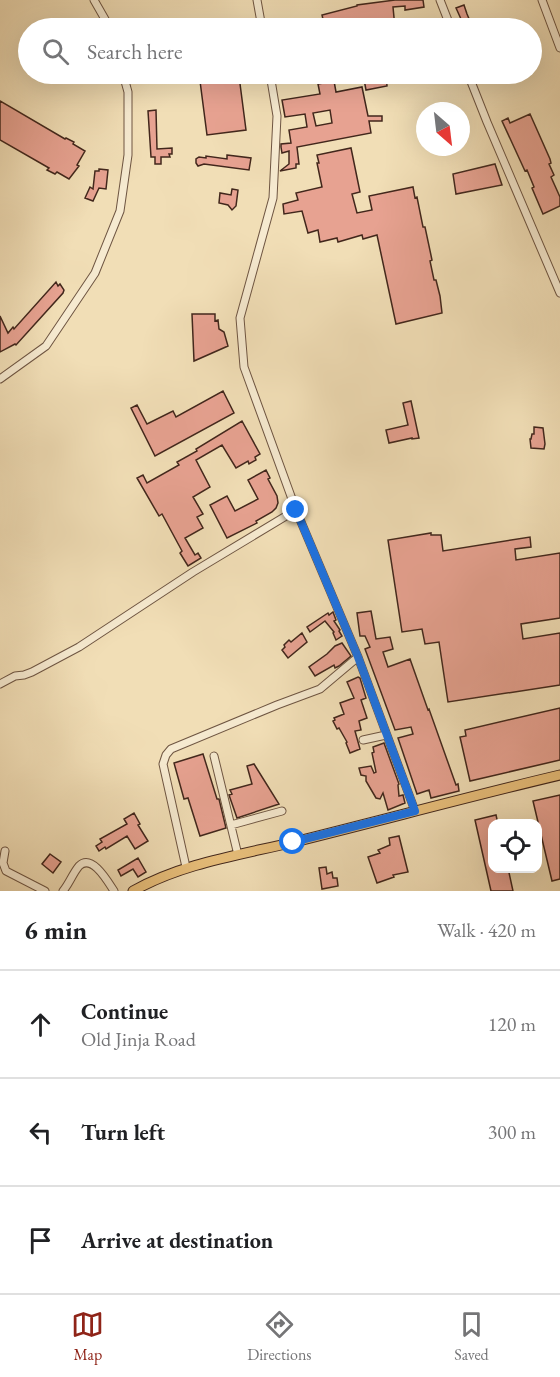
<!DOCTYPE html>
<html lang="en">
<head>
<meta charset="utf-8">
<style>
  :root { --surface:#fff; --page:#f6f6f6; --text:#202124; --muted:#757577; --line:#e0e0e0; --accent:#8f2418 }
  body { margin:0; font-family:"EB Garamond",serif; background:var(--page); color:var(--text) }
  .controls { position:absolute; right:18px; bottom:18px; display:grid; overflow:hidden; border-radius:12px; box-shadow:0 6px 24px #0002 }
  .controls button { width:54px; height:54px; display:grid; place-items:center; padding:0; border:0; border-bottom:2px solid var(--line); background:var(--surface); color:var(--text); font:30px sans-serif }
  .compass { position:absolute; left:416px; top:102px; width:54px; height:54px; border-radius:50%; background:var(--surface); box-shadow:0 6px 24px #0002; rotate:152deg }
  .stop { position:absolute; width:18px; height:18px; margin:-14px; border:4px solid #1a73e8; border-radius:50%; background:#fff }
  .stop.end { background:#1a73e8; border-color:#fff; box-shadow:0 2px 6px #0008 }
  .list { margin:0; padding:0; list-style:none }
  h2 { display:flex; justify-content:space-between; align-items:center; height:78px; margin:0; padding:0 24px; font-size:26px }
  h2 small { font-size:20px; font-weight:400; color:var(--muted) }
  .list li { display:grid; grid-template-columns:39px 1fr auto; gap:18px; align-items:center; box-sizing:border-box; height:108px; padding:0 24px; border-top:2px solid var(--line) }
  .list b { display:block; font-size:22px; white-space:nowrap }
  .list p { margin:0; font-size:20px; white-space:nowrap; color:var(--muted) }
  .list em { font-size:20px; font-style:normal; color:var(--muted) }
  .icon { flex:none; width:33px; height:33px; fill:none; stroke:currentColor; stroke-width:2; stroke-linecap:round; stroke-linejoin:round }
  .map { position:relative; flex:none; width:560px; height:891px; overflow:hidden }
  .search { position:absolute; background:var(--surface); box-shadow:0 6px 24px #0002; left:18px; right:18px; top:18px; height:66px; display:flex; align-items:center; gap:15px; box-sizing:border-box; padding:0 21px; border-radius:33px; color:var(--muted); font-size:22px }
  .sheet { height:402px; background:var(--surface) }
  nav { display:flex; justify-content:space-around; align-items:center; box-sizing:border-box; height:84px; border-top:2px solid var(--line); background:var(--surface); font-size:16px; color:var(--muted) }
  nav a { display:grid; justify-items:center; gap:3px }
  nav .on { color:var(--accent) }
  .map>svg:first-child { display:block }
</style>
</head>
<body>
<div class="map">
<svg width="560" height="891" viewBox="0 0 560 891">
  <rect width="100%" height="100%" fill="#f1deb6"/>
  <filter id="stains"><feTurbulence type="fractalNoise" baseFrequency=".00333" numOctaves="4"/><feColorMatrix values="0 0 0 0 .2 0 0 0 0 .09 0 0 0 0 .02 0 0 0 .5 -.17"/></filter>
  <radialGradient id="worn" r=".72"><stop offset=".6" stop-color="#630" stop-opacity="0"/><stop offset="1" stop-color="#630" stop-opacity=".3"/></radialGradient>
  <!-- building -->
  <path fill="#e7a291" stroke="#42271c" stroke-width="1.5" fill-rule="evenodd" d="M395,0H423L424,7L405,10V6L393,7L395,28H325L322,15L357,6V5Z
    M464,5L467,14L473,28H465L461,19L456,8Z
    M363,74H386L387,86L366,90Z
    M239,76L246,130L207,135L200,81Z
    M334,81L336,92L362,87L368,116H382V121H369L371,133L297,147L299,164H296V168L280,171L289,164V151L282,153L281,147V144L291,143L289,130L307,127L305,114L285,117L282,100L320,94L318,84ZM330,110L332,123L316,126L313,113Z
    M0,101L65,139L66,138L74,142L73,144L85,151L77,165L79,166L69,179L57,172L55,174L47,170L49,168L0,140Z
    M156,110L157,149L172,148V154H169L170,157H161V164H155V157H151L148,111Z
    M530,114L550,159L551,163L549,164L554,175L551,177L560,197V206L543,214L532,188L534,187L527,170L525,171L502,121L508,118L510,123Z
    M351,148L360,192L352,194L357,213L372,210L369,196L413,187L415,198L417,197L423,227H425L432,260L430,261L434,280H436L440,296L442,313L396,324L377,235L363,239L362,235L338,242L337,238L320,242L318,230L308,233L302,211L284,214L283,204L298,200L296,193L322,187L317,163H319L317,155Z
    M227,155L251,158L249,170L204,164L198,166L196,163V159L199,157L206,158V156L227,159Z
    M495,164L502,185L456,194L453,174Z
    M99,169L108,170L106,189L99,188L93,201L85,198L90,187L93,189L95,171H99Z
    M232,189L238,190L236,206L232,210L228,205L219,203L220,193L231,195Z
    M56,282L58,286L60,284L64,290L63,293L16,345L15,344L0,352V316L8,333L13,327L14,329Z
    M192,314H215V321L218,320L219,329L224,332L228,346L194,361Z
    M223,391L234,413L155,456L131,408L137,405L147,424L173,411L176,417Z
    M411,401L419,438L412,439V438L389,443L386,430L408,425L403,403Z
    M242,421L260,454L255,457L256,460L249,464L248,461L236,468L222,445L196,460L210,487L193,497L203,514L197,517L203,528L185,538L195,555L198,553L201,558L188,566L180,553L182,551L162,514L159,516L137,478L143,475L147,483L179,465L177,462L197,451L196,449Z
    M534,427L543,428L545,444L544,449L531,448L530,439H531L532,434H534Z
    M266,470L270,478L268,479L277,496L278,503L276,508L272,512L256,521L257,523L227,538L210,505L227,496L235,511L258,499L248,480Z
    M431,533V535H441L443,551L530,537L531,547L515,549L516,560L560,553V618L521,624L523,639L560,633V685L448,702L439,642L425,644L422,629L402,632L388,540Z
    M371,611L376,639L390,637L393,649L383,652L388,667L410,659L428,710L429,709L456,785L458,784L459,791L431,798L429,790L417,794L398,738L413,734L411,727L395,730L365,649L370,647L365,636H360L357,613Z
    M333,612L336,620L334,621L340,630L339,631L342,636L336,640L333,633L334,632L325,621L310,632L307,627L328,613L329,615Z
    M302,633L307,642L288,658L282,650L285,647L284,645L289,640L291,642Z
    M342,643L351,656L339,666L335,668L334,665L315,676L309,667L327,654L335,646Z
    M358,677L360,678L366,698L361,700L367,718L359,721L361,730L355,731L360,749L350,753L346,743L347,742L339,728L337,729L333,721L335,720L334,718L344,714L340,703L354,698L347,682Z
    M560,708V760L470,781L460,737L466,736L465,730Z
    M384,743L399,784L398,785L399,796L403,795L405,803L388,810L383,793L380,799L376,798L366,781V776L361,775L359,768L371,766L374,773L376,772L372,753L374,752L373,747Z
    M203,754L217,799H219L226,828L200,836L188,798L184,799L174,763Z
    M254,764L279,804L237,818L229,795L232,794L230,790L252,784L247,766Z
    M560,795V879L552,881L533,801Z
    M134,813L140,824L138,825L148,841L135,849L127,836L106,849L105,847L99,851L96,846L102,842L100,839L127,824L124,819Z
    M496,815L498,824H492V868H508L513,891H491L475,820Z
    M399,836L408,872L393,875L394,877L377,883L368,857L380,853L378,850L390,845L389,838Z
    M50,854L61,862L53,873L42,864Z
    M138,858L146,872L138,877L133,869L121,876L118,870Z
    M326,867L327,874L332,872L333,878H337L338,886L322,889L319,868Z"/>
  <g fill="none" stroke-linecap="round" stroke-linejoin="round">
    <!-- minor casing -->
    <g stroke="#6e5542" stroke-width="9">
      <path id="minor" d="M94,0L110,28
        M257,0L262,28
        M440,0L451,28
        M542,0L560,48
        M270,74L277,116L273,198L240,318L244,367L296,510L358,657L415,811
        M468,74L487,122L560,293
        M0,379L46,346L95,273L120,211L128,155V92L123,74
        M0,684L15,676L24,675L32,672L79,647L193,572L296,510
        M363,740L386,735
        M214,756L238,855
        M231,825L282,811
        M5,851L3,863L6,871L45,891
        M186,867L163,764L166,755L171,749L277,705L320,689L358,657
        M63,891C69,884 73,873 79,866C92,853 108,882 114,891"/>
    </g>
    <!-- major casing -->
    <g stroke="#42271c" stroke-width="11">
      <path id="major" d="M133,891C183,863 240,855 294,842C383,820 471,796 560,775"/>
    </g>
    <!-- minor -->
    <use href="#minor" stroke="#f6ead0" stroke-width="7"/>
    <!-- major -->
    <use href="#major" stroke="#e8bf7b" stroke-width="9"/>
  </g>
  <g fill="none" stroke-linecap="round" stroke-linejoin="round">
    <!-- route -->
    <path stroke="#1a73e8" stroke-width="8" d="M293,842L415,811L358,657L296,510"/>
  </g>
  <rect width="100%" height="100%" filter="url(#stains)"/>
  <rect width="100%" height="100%" fill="url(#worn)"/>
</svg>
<div class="controls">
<button><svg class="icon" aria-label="locate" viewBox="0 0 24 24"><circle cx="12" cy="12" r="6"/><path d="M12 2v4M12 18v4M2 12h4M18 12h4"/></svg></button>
</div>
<svg class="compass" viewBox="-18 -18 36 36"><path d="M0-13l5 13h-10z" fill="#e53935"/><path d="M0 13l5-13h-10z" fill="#757577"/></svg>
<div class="stop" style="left:293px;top:842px"></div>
<div class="stop end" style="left:296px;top:510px"></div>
<div class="search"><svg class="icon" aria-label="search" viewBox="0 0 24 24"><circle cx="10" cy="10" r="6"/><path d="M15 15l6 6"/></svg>Search here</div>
</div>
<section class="sheet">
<h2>6 min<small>Walk · 420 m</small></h2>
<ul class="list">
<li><svg class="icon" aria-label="ahead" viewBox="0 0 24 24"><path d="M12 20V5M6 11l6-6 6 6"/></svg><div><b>Continue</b><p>Old Jinja Road</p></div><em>120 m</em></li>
<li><svg class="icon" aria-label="left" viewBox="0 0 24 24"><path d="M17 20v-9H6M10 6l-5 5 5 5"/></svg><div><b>Turn left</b></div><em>300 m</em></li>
<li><svg class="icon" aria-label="arrive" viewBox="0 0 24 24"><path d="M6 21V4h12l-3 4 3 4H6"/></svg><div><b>Arrive at destination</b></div></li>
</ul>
</section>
<nav>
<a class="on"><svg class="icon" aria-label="map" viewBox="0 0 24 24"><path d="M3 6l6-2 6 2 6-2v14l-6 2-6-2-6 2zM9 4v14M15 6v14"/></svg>Map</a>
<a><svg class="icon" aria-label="directions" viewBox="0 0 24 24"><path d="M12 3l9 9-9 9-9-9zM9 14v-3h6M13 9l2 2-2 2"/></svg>Directions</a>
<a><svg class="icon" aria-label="saved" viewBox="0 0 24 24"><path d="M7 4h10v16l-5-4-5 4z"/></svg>Saved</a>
</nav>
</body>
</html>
